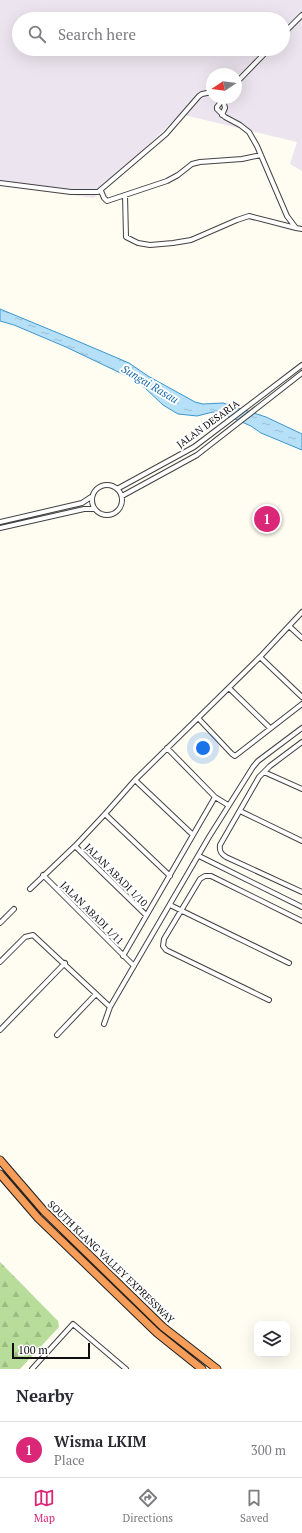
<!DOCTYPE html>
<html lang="en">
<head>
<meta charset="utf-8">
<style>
  :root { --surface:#fff; --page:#f2f2f3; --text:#2b2b33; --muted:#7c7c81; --line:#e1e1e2; --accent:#db2777 }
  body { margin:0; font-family:"PT Serif",serif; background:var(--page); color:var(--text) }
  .controls { position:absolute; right:12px; bottom:12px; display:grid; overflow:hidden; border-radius:8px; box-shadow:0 4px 16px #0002 }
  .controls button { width:36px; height:36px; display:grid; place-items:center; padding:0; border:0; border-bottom:1px solid var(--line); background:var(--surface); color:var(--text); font:20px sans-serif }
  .compass { position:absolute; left:206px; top:68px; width:36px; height:36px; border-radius:50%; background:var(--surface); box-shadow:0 4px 16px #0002; rotate:257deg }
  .scale { position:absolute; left:12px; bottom:10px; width:78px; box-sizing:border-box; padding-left:4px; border:2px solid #0f0f0f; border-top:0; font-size:11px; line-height:14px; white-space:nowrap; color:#0f0f0f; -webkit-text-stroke:3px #fff; paint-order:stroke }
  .you { position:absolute; left:203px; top:748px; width:14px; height:14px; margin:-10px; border:3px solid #fff; border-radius:50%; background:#1a73e8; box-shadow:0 0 0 6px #1a73e833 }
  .badge { display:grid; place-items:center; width:26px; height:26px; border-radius:50%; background:var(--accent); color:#fff; font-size:13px; font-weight:700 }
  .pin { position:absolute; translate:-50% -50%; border:2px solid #fff; box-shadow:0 1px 4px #0006 }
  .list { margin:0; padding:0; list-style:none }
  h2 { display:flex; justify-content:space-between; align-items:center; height:52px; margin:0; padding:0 16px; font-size:17px }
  h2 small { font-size:13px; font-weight:400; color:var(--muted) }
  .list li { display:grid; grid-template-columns:26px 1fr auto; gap:12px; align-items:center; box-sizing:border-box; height:56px; padding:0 16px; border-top:1px solid var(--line) }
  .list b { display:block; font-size:15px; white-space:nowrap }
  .list p { margin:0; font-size:13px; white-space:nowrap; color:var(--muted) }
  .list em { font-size:13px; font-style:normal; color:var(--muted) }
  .icon { flex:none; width:22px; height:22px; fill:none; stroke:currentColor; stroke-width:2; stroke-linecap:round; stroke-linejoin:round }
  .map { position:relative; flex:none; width:302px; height:1369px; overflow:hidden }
  .search { position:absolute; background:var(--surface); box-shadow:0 4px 16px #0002; left:12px; right:12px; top:12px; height:44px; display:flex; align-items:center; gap:10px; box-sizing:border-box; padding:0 14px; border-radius:22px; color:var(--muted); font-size:15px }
  .sheet { height:108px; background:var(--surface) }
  nav { display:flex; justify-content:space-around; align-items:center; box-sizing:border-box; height:56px; border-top:1px solid var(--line); background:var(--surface); font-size:11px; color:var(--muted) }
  nav a { display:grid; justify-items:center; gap:2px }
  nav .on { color:var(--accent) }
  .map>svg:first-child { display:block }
</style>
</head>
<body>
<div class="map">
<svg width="302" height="1369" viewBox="0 0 302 1369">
  <defs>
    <pattern id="forest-firs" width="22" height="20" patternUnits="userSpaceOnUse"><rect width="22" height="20" fill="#b8dc99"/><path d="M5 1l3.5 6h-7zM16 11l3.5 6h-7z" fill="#9dbc83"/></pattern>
    <pattern id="water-ripples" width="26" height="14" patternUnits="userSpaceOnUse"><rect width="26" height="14" fill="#b6e0f7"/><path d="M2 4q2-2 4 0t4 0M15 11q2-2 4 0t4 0" fill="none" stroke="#9bbfd3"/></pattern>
  </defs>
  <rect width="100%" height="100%" fill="#fffcf2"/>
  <!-- industrial -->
  <path fill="#ece4ee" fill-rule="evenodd" d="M0,0H302V171L290,164L297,142L180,114L94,198L0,185ZM19,19H283V49H19ZM212,74H236V98H212Z"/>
  <!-- forest -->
  <path fill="url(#forest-firs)" d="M0,1262L58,1321L59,1327L20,1369H0Z"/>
  <!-- water -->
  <path fill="url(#water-ripples)" stroke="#3b97cf" d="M0,309L75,340L129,363L148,376L195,402L203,404L223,403L266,417L302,434V450L261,433L251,426L228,416L213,412L197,416L178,414L163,405L145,388L133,379L66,347L14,325L0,321Z"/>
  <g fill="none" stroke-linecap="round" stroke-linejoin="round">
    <!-- minor casing -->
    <g stroke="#424242" stroke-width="6">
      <path id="minor" d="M283,34L302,15
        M236,83L269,49
        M224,98L217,107V109L225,117L240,125L249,132L257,146L287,216L296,228L302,229
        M222,115L225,108L223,99
        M0,183L71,192H98L166,134L199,96L202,94L212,92
        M101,191L104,198L107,201L167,181L178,175L192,164L200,162L242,159L261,155
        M125,195L126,237L138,243L150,245L173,243L191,240L237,220L249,216L296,228
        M92 500a15 15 0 1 1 30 0a15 15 0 1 1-30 0Z
        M117,489L194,447L302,365
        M122,496L197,455L302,373
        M0,522L82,503L91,497
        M0,528L84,509H94
        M289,626L302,638
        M260,657L302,697
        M229,688L270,728
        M198,718L232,754L235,756L302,704
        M302,742L270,766L259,777L220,845C219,851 221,854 226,857L302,892
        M167,748L215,797L228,805
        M264,772L302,789
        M135,780L193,835
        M240,811L302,841
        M105,814L170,876
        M75,846L146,915
        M199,856L302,907
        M43,875L134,966
        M30,889L75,846L105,814L135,780L260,657L302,612
        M170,905L289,963
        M0,923L14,909
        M123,956L215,797
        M0,962L25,937L33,935L110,1007
        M269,1000L166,950L163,946L164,939L200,879L205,876H211L302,921
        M104,1024L110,1007L209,837L253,767L258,761L302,728
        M0,1030L65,963
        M57,1035L96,994
        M32,1369L73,1324L126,1369"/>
    </g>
    <!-- motorway casing -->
    <g stroke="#202020" stroke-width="9">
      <path id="motorway" d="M0,1160L44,1211L163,1327L217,1369
        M0,1174L38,1218L157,1333L202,1369"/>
    </g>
    <!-- minor -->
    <use href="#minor" stroke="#fff" stroke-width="4"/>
    <!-- motorway -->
    <use href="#motorway" stroke="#f69d59" stroke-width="7"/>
  </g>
  <g text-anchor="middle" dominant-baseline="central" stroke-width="4" stroke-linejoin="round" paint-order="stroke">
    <!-- street labels -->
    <g font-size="10" fill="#0f0f0f" stroke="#fff">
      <text transform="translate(208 424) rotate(-36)">JALAN DESARIA</text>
      <text transform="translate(116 875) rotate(45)">JALAN ABADI 1/10</text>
      <text transform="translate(92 913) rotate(45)">JALAN ABADI 1/11</text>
      <text transform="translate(111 1262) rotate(44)">SOUTH KLANG VALLEY EXPRESSWAY</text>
    </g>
    <!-- water labels -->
    <g font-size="11" font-style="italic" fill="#1669a4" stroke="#fff">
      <text transform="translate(150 384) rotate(31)">Sungai Rasau</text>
    </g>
  </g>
</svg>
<div class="controls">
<button><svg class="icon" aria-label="layers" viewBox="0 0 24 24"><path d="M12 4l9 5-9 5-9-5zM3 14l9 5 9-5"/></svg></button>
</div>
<svg class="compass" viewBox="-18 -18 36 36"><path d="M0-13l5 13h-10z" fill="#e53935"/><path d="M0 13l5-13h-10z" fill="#7c7c81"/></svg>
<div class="scale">100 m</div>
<div class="you"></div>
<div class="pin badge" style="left:267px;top:519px">1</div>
<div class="search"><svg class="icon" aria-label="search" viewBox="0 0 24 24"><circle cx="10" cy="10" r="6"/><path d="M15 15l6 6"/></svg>Search here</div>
</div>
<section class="sheet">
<h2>Nearby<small></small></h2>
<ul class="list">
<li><span class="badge">1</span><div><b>Wisma LKIM</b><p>Place</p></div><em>300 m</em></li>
</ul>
</section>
<nav>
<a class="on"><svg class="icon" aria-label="map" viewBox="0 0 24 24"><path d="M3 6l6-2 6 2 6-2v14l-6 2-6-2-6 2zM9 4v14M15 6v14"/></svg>Map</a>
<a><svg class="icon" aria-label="directions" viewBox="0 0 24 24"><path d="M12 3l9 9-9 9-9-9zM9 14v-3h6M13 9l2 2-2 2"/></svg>Directions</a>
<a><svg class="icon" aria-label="saved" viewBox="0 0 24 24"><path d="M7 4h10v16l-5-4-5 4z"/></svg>Saved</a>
</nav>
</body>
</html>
